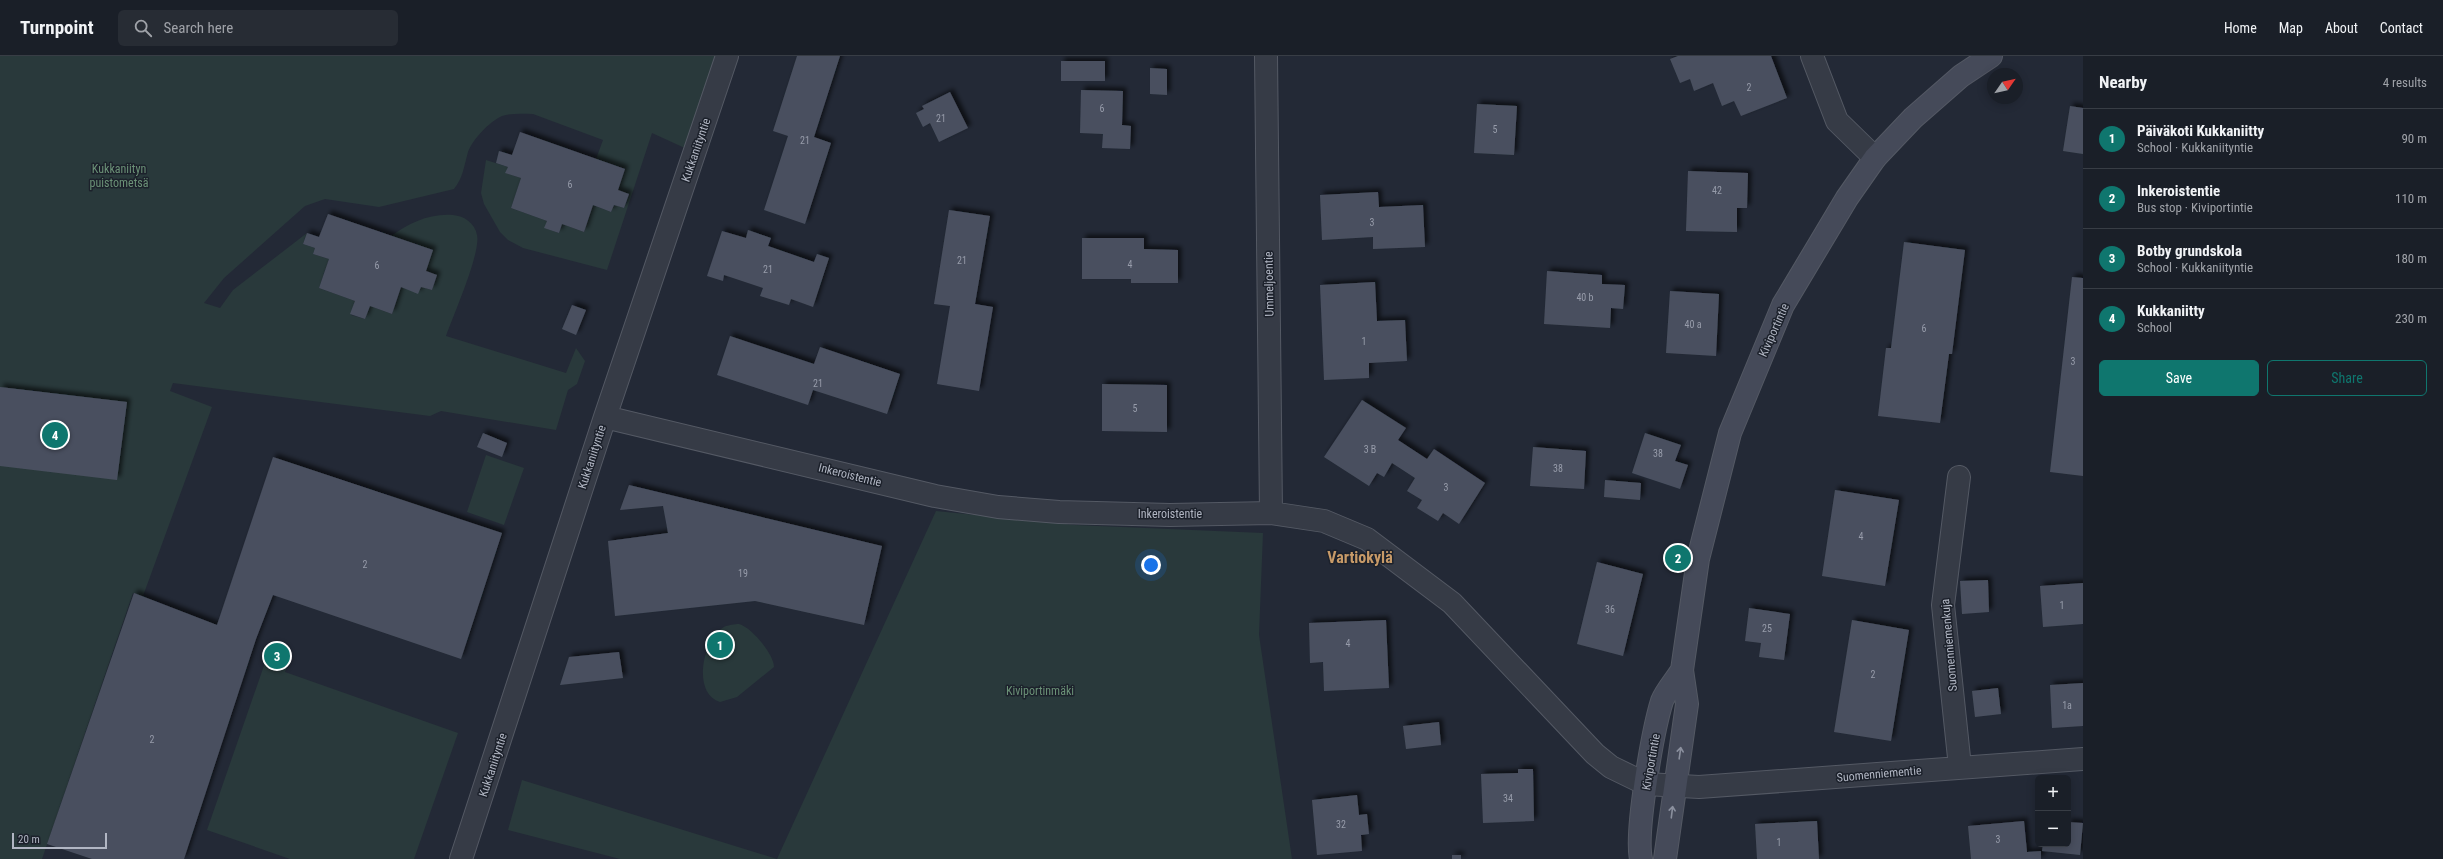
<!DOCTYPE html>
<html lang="en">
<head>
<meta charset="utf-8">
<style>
  :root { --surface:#1a1f28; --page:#272c34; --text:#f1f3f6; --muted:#9fa2a8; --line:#383d45; --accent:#0f766e }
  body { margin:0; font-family:"Roboto Condensed",sans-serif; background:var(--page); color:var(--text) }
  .controls { position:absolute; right:12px; bottom:12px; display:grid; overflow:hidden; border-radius:6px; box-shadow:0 2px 10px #0003 }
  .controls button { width:36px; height:36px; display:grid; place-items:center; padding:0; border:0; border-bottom:1px solid var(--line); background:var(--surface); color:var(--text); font:20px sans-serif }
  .compass { position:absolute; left:1987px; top:12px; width:36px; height:36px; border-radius:50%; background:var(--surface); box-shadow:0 2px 10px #0003; rotate:56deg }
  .scale { position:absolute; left:12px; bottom:10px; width:95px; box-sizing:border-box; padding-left:4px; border:2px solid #b1b6c3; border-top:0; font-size:11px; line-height:14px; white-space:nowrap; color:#b1b6c3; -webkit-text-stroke:3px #1c212b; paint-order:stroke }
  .you { position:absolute; left:1151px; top:509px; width:14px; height:14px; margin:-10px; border:3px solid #fff; border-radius:50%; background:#1a73e8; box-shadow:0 0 0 6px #1a73e833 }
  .badge { display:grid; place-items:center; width:26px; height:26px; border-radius:50%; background:var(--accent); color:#fff; font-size:13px; font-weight:700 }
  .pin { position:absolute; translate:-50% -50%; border:2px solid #fff; box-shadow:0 1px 4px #0006 }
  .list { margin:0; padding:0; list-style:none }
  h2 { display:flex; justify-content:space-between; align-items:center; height:52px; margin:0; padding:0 16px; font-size:17px }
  h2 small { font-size:13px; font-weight:400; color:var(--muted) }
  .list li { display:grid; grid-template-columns:26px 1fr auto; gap:12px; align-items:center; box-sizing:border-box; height:60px; padding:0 16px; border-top:1px solid var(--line) }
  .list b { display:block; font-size:15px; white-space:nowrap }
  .list p { margin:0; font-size:13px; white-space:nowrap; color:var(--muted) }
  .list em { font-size:13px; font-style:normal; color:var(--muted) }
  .actions { display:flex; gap:8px; padding:12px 16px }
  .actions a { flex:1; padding:9px 0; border:1px solid var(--accent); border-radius:6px; text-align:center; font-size:14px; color:var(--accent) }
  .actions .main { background:var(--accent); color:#fff }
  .icon { flex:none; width:22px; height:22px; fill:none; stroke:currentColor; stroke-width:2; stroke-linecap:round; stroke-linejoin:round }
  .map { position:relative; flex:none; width:2083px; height:803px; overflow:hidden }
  header { display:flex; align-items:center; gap:24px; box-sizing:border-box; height:56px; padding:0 20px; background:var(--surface); border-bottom:1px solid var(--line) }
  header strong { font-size:19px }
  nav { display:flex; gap:22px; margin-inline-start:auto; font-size:14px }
  .search { width:280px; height:36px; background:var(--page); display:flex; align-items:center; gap:10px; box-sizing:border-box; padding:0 14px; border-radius:6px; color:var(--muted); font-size:15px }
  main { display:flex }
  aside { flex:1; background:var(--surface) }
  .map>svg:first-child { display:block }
</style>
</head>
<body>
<header>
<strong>Turnpoint</strong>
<div class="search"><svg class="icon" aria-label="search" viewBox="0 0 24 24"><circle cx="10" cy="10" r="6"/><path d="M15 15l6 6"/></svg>Search here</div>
<nav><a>Home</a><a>Map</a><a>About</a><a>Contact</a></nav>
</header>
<main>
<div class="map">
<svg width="2083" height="803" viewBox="0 0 2083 803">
  <defs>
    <filter id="shadow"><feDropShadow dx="3.5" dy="-3.5" stdDeviation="2" flood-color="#0009"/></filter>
  </defs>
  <rect width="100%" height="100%" fill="#232936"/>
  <!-- green -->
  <path fill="#29393b" d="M0,0H716L687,93L652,77L607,214L523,192L508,184L500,176L484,148L481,137L486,104L508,111L506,117L521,122L511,152L547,165L545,172L559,177L562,168L584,176L593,149L611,156L614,149L624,152L629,138L618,134L625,113L596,103L603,84L533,58C523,58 511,57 502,60C489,66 473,83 468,96C464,110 463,122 454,133L379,151L325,143L305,150L224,222L204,247L220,252L233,234L307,177L303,188L315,192L313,198L329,203L319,232L355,245L351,259L365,263L370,250L392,258L401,231L418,237L421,231L432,234L437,219L426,215L432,194L391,180C409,167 430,157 453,159C464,160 475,167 477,179C481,197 453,260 446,280L566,317L576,292L585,305L577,328L568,334L556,374L441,355L430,360L173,327L170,335L212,351L143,540L133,537L42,803H0Z
    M486,399L524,412L504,469L467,456Z
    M936,455L1075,469L1263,477L1259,579L1292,803H620L508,774L522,724L777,803Z
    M739,568C751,571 774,598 774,611L737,641L720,646C692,638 702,584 724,571C728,569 735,568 739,568Z
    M268,598L289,605L285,616L458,677L414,803H290L207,774Z"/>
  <!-- building -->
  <path fill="#49505f" filter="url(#shadow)" d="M797,0H840L814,81L831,87L805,168L764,154L788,80L773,75Z
    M1678,0H1771L1787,42L1741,60L1734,45L1722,50L1713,27L1694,35L1690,23L1680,27L1670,3Z
    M1061,5H1105V25H1061Z
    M1150,12L1167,13V39L1150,38Z
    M1081,34L1123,35L1122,69L1131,70L1130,93L1102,92L1103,78L1080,77Z
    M950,36L968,72L939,86L930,67L923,71L916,57L924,53L922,50Z
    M1477,48L1517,50L1514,99L1474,97Z
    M2070,50L2083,52V98L2063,95Z
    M520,76L625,113L618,134L629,138L624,152L614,149L611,156L593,149L584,176L562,168L559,177L544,172L547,165L511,152L521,122L505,117L508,111L496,107L499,95L512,99Z
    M1688,115L1748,117L1747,152H1737V176L1686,175Z
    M1378,136L1379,151L1423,149L1425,191L1373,193V181L1322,184L1320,139Z
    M949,154L990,160L975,248L993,251L979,335L937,328L950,250L934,248Z
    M328,158L433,194L426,215L437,219L432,234L421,231L418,238L401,231L392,258L370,250L365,263L350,258L355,245L319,232L329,203L313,198L315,192L303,188L307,177L319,181Z
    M748,174L771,182L768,190L814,206L817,198L829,202L813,251L791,243L789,249L760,240L763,232L724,219L723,225L707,220L722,175L746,182Z
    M1082,182H1144V193L1178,194V227H1131V223H1082Z
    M1904,186L1965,194L1952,298H1949L1940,367L1878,360L1886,292H1891Z
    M1547,215L1602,219V228L1625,229L1623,253L1611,252L1610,272L1544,268Z
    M2072,221L2083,222V420L2050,416Z
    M1375,226L1377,265L1405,264L1407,305L1369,307V322L1324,324L1320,229Z
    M1670,235L1719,238L1716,300L1666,297Z
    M572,249L586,254L576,279L562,273Z
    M730,280L814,308L820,291L900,318L887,358L813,334L808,349L717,319Z
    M1102,328L1167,329V376L1102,375Z
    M0,331L127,346L117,424L0,410Z
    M1362,344L1406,372L1398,384L1427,403L1434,393L1485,427L1459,468L1443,457L1438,465L1417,452L1422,444L1407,435L1415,422L1392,407L1384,421L1377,417L1369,430L1324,401Z
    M483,377L507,387L502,401L477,391Z
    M1645,377L1681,389L1675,405L1688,409L1680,433L1632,417Z
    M1533,391L1586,395L1584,433L1530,430Z
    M273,401L502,477L461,603L273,539L256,583L184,803H92L47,788L134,537L217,569Z
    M1605,424L1641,427L1640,444L1604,441Z
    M629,429L882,490L864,569L755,545L615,560L608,485L668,477L663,450L620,454Z
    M1835,434L1899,444L1885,530L1822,520Z
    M1597,506L1643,518L1623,600L1577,588Z
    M1988,524L1989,556L1962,558L1960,525Z
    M2083,527V568L2043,571L2040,530Z
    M1749,552L1790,558L1784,604L1759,601L1761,587L1745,585Z
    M1386,564L1389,632L1324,635L1323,606L1310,607L1309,567Z
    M1852,564L1909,574L1891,685L1834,676Z
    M619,596L623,622L560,629L569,601Z
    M2083,627V670L2052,672L2050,629Z
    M1998,632L2001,658L1975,661L1972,635Z
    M1439,666L1441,689L1406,693L1403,670Z
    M1518,713H1533L1534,765L1483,767L1481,718L1518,717Z
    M1357,739L1359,759L1367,758L1369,778L1361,779L1362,795L1317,799L1312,744Z
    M1817,765L1819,803H1757L1755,768Z
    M2024,765L2027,796L2041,795V803H1971L1968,770Z
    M2068,766L2083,767L2080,799L2042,795L2043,788H2068Z
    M1452,799H1461V803H1452Z"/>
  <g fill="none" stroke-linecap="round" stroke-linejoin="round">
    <!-- street casing -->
    <g stroke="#545964" stroke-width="24">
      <path id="street" d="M1266,0L1271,457
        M1812,0L1837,65L1875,102
        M605,361L935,440L998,451L1059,456L1170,459L1271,457L1324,465L1367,483L1452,547L1595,698L1611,711L1646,728L1699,731L2083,703
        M1959,421L1943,549L1960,711
        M461,803L605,361L727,0"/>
    </g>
    <!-- secondary casing -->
    <g stroke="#545964" stroke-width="24">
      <path id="secondary" d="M1641,803C1635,776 1653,674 1662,645C1666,635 1676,624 1682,614
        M1665,803L1687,648L1682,614L1698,503L1730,377L1783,249L1847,142L1875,102L1913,62L1961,20L1991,0"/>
    </g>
    <!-- street -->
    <use href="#street" stroke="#363b46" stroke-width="22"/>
    <!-- secondary -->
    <use href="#secondary" stroke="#454a59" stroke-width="22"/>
  </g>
  <!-- one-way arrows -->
  <defs><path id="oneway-shaft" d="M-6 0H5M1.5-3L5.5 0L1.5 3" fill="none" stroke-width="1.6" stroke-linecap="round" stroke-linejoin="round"/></defs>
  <g stroke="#8b909e">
    <use href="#oneway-shaft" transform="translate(1680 697) rotate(-82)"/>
    <use href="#oneway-shaft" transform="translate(1672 756) rotate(-83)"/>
  </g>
  <g text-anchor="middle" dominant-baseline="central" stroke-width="3" stroke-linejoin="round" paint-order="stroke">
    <!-- number labels -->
    <g font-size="10" fill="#979caa">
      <text x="1749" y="31">2</text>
      <text x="1102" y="52">6</text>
      <text x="941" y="62">21</text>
      <text x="1495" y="73">5</text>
      <text x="805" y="84">21</text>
      <text x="570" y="128">6</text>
      <text x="1717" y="134">42</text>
      <text x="1372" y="166">3</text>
      <text x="962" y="204">21</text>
      <text x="1130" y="208">4</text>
      <text x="377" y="209">6</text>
      <text x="768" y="213">21</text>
      <text x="1585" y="241">40 b</text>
      <text x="1693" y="268">40 a</text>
      <text x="1924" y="272">6</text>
      <text x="1364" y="285">1</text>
      <text x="2073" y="305">3</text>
      <text x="818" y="327">21</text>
      <text x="1135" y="352">5</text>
      <text x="1370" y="393">3 B</text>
      <text x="1658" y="397">38</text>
      <text x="1558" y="412">38</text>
      <text x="1446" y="431">3</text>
      <text x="1861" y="480">4</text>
      <text x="365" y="508">2</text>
      <text x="743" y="517">19</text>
      <text x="2062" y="549">1</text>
      <text x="1610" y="553">36</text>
      <text x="1767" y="572">25</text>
      <text x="1348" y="587">4</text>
      <text x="1873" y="618">2</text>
      <text x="2067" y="649">1a</text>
      <text x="152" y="683">2</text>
      <text x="1508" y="742">34</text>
      <text x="1341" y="768">32</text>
      <text x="1998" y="783">3</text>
      <text x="1779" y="786">1</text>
    </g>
    <!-- street labels -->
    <g font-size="12" fill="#b1b6c3" stroke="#1c212b">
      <text transform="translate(696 94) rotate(-71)">Kukkaniityntie</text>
      <text transform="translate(1269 228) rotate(-91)">Ummeljoentie</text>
      <text transform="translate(1774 274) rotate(-66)">Kiviportintie</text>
      <text transform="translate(592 401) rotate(-72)">Kukkaniityntie</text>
      <text transform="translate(850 419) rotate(14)">Inkeroistentie</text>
      <text x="1170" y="458">Inkeroistentie</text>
      <text transform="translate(1949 589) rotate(-95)">Suomenniemenkuja</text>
      <text transform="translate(1651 706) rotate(-80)">Kiviportintie</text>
      <text transform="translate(493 709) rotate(-72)">Kukkaniityntie</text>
      <text transform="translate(1879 718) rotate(-5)">Suomenniementie</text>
    </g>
    <!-- park labels -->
    <g font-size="12" fill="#6b9177" stroke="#1c212b">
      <text x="119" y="113">Kukkaniityn<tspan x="119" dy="14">puistometsä</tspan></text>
      <text x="1040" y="635">Kiviportinmäki</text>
    </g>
    <!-- district labels -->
    <g font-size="16" font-weight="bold" fill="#c79a68" stroke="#1c212b">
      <text x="1360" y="501">Vartiokylä</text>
    </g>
  </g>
</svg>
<div class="controls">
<button>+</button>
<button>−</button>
</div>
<svg class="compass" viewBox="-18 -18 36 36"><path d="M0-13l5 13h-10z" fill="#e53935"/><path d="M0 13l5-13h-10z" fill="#9fa2a8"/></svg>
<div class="scale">20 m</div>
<div class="you"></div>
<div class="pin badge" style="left:720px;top:589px">1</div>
<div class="pin badge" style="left:1678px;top:502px">2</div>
<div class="pin badge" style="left:277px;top:600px">3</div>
<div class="pin badge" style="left:55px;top:379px">4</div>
</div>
<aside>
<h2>Nearby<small>4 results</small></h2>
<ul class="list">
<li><span class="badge">1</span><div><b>Päiväkoti Kukkaniitty</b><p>School · Kukkaniityntie</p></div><em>90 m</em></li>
<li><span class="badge">2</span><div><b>Inkeroistentie</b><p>Bus stop · Kiviportintie</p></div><em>110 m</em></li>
<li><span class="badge">3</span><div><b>Botby grundskola</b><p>School · Kukkaniityntie</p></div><em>180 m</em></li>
<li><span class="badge">4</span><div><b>Kukkaniitty</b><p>School</p></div><em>230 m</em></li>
</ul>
<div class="actions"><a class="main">Save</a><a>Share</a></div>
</aside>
</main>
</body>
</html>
